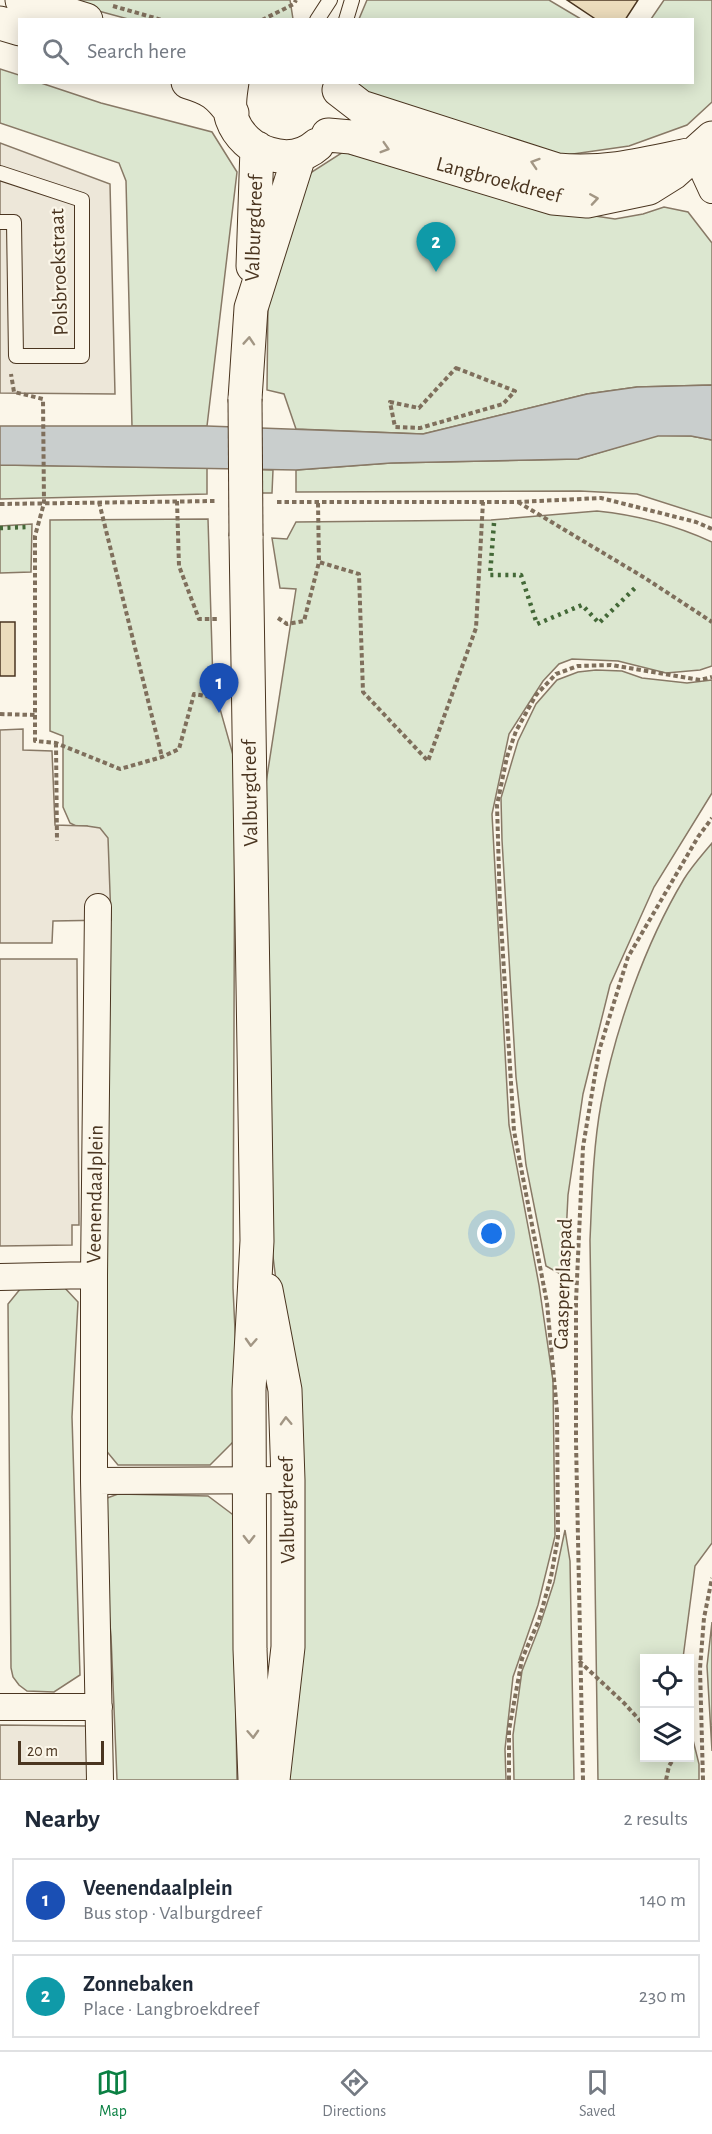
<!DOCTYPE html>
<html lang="en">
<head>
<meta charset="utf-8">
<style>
  :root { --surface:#fff; --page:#f6f6f7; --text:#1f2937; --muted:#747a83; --line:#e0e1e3; --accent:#0b8043 }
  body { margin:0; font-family:"Alegreya Sans",sans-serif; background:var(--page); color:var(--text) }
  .controls { position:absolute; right:18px; bottom:18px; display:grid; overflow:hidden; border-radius:0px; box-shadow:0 3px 15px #0003 }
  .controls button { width:54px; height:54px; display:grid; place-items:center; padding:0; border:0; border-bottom:2px solid var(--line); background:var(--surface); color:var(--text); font:30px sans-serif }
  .scale { position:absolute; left:18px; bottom:15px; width:86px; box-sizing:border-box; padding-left:6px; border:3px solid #4a3520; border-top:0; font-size:16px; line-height:21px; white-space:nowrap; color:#4a3520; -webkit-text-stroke:4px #fbf6e9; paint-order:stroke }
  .you { position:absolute; left:492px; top:1234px; width:21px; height:21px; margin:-15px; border:4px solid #fff; border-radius:50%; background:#1a73e8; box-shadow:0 0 0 9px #1a73e833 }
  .badge { display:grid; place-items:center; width:39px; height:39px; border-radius:50%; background:var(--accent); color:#fff; font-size:20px; font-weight:700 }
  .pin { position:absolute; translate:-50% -50px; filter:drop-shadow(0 2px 3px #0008) }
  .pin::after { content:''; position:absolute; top:32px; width:21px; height:18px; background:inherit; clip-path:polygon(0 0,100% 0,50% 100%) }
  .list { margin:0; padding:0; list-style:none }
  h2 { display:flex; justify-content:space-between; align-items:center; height:78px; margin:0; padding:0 24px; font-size:26px }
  h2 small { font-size:20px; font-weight:400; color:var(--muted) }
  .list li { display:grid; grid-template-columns:39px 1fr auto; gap:18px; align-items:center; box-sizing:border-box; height:84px; margin:0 12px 12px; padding:0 12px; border:2px solid var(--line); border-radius:0px }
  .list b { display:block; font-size:22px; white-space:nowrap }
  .list p { margin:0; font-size:20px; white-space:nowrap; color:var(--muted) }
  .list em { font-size:20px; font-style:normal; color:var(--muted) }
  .icon { flex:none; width:33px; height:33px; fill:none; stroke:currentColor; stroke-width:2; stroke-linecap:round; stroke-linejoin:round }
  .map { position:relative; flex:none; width:712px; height:1780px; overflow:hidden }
  .search { position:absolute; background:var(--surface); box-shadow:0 3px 15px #0003; left:18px; right:18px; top:18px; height:66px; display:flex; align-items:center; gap:15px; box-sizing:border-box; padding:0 21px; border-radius:0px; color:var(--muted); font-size:22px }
  .sheet { height:270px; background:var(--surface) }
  nav { display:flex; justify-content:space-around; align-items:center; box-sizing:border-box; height:84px; border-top:2px solid var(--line); background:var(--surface); font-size:16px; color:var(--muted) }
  nav a { display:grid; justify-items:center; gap:3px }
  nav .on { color:var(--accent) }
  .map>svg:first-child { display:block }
</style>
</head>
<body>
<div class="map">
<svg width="712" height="1780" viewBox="0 0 712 1780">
  <rect width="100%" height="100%" fill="#fbf6e9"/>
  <!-- green -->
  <path fill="#dce7d0" stroke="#887966" stroke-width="1.5" d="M58,0H290L293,19H128Z
    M367,0H549L581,19H359Z
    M664,0H712V102L687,125L629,146L559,156L388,107L359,85V83L692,82V20L651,19Z
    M0,69L19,75L20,82L41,83L101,103L212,132L237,172L207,426H132L126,181L119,163L0,123Z
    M343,152L575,213L615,219L643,214L664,207L688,212L712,243V385L637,387L587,394L423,434L296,429L284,394L267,390L268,300L304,177Z
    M658,435L691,436L712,440V518L637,494L580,491L296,492V470L391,463L578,459Z
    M0,465L207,468V494L0,499Z
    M234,469L273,470L272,493H234Z
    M597,511C637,515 675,525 712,542V666L700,670L666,673L618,661L572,659L559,664L543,681L509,734L492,814L509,1125L539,1285L553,1381L555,1536L538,1605L513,1677L505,1749L506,1780H285L290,1391L269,1225L266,783L296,589L280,588L272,538L287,539L296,522L491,520Z
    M208,519L213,684L235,762L233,1288L240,1435L210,1465H118L99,1442L87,826H76L70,823L63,807V736L50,731V520Z
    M32,524L31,572L0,573V526Z
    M596,670L622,671L642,678L687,683L712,680V793L654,887L610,985L583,1094L568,1195L564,1276L546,1266L526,1165L516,1077L502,840L501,798L518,741L536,704L557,680L578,672Z
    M712,843V1543L695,1566L683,1658H644V1758H690V1728L699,1764V1780H598L590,1240C592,1195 593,1148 601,1104C615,1029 645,944 684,879C692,866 703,854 712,843Z
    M63,1286L78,1302L72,1417L80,1675L54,1692L27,1691L19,1685L13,1677L11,1668L8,1304L21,1288Z
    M118,1494L208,1496L240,1520L235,1664L237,1780H117L111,1636L99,1501Z
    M565,1530L570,1561L574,1780H514L513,1735L522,1671L540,1625L554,1582Z
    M712,1622V1751L707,1666Z"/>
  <!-- parking -->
  <path fill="#ede7d9" stroke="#887966" stroke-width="1.5" d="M0,143L110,184L115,394L0,393Z
    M23,729V750L52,751L55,825L87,826L100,828L108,838L111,920L53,921L52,943H0V730Z
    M0,959H77L79,1225H72V1245L0,1246Z
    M0,1725L87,1726V1780H0Z"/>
  <!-- water -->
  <path fill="#c9cecd" stroke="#887966" stroke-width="1.5" d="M712,385V440L691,436H658L578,459L391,463L296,470L0,465V426H207L423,434L587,394L637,387Z"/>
  <!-- building -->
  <path fill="#ecdcbc" stroke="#4a3520" stroke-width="1.5" d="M567,0H638L625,20H597Z
    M0,622H15V676H0Z"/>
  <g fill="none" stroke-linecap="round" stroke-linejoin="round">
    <!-- lane casing -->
    <g stroke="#4a3520" stroke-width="16">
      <path id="lane" d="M317,20L330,0
        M346,20L352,0
        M0,173L82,200V356H16L14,222H0"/>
    </g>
    <!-- street casing -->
    <g stroke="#4a3520" stroke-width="28">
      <path id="street" d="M695,153L712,190
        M98,907L94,1275V1481L100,1780
        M0,1277L94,1275
        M94,1481L288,1480
        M0,1707H99"/>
    </g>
    <!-- secondary casing -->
    <g stroke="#4a3520" stroke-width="35">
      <path id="secondary" d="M22,0L86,20
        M0,23L20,29
        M188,82C211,89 218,94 232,113
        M232,82C230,95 228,107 232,119C244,153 290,169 317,145
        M339,90L361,107L557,170C606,174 641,165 688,155
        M328,135L351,137L553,198L587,201L649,188L673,173L712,138
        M253,266L257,148
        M245,399L251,308L299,156
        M246,536L257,1241L249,1390L250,1649L255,1780
        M266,1290L285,1390L288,1480V1647L273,1780"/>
    </g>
    <!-- path -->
    <path stroke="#7f6f5c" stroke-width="4" stroke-dasharray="4.5 3" stroke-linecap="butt" d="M113,6L162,20
      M262,20L294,4L296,0
      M456,368L515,391L503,404L420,428L395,427L390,402L419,408Z
      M177,501L179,566L199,619H217
      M99,502L162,757
      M277,502H517L601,498L696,522L712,529
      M518,502L645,578L712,622
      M318,503L319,562L359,574L363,692L428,761L476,628L483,502
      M0,504L215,501
      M278,618L287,624L304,621L319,562
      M0,714L35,715V536L44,503L43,399L14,392L11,374
      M35,715V741L56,743L120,769L162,757L179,749L194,694L217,698
      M56,743L57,841
      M579,1661L624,1703L644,1725
      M509,1780V1730L522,1659L539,1620L551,1577L558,1537L557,1411L547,1303L514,1131L500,907L497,805L507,757L516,731L536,695L556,674L578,666L611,665L700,680L712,677
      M583,1780L576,1442V1301L583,1147L599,1051L628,957L698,837L712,818
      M666,1780L669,1766L674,1758
      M703,1780L700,1668L704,1618L712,1578"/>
    <!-- lane -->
    <use href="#lane" stroke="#fbf6e9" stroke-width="14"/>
    <!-- street -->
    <use href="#street" stroke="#fbf6e9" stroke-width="26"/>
    <!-- secondary -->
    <use href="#secondary" stroke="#fbf6e9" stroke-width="33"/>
    <!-- secondary-bridge casing -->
    <g stroke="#4a3520" stroke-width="35" stroke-linecap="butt">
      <path id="secondary-bridge" d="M245,399L246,536"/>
    </g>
    <!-- secondary-bridge -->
    <use href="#secondary-bridge" stroke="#fbf6e9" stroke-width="33"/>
    <!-- hedge -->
    <path stroke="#436837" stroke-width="4.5" stroke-dasharray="3 4.5" stroke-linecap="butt" d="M494,523L490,575H521L537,624L582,605L599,623L635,588
      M0,528L28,527"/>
  </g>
  <!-- one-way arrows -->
  <defs><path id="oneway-chevron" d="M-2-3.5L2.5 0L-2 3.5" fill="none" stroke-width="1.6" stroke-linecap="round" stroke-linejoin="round" transform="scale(1.5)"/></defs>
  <g stroke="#a29684">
    <use href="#oneway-chevron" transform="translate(385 148) rotate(17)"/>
    <use href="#oneway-chevron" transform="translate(535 163) rotate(-162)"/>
    <use href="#oneway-chevron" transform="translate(594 199) rotate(-9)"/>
    <use href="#oneway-chevron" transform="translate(249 341) rotate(-86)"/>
    <use href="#oneway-chevron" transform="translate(251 1342) rotate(93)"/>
    <use href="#oneway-chevron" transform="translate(286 1421) rotate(-92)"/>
    <use href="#oneway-chevron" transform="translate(249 1539) rotate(90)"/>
    <use href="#oneway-chevron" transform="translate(253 1734) rotate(87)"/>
  </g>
  <g text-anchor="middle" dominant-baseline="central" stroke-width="4.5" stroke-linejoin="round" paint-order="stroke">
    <!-- street labels -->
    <g font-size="21" fill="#4a3520" stroke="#fbf6e9">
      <text transform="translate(499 180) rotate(15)">Langbroekdreef</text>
      <text transform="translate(254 228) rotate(-88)">Valburgdreef</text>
      <text transform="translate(59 272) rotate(-92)">Polsbroekstraat</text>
      <text transform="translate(250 793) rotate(-91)">Valburgdreef</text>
      <text transform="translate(95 1194) rotate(-89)">Veenendaalplein</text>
      <text transform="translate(563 1284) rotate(-88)">Gaasperplaspad</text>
      <text transform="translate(287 1510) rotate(-91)">Valburgdreef</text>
    </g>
  </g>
</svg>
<div class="controls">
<button><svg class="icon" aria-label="locate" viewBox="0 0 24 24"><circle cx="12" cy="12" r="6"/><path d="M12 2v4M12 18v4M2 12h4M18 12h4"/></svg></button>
<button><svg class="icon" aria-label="layers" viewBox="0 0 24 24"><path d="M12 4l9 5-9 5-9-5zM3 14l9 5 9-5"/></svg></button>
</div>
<div class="scale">20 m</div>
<div class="you"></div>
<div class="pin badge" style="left:219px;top:713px;background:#1a4fb4">1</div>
<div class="pin badge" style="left:436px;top:272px;background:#0f9aa8">2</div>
<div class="search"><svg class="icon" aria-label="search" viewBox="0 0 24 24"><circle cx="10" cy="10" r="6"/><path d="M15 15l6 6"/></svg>Search here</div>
</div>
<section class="sheet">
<h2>Nearby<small>2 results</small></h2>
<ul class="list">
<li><span class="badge" style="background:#1a4fb4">1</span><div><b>Veenendaalplein</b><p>Bus stop · Valburgdreef</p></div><em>140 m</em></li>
<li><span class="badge" style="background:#0f9aa8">2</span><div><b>Zonnebaken</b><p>Place · Langbroekdreef</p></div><em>230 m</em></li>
</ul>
</section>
<nav>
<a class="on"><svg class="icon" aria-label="map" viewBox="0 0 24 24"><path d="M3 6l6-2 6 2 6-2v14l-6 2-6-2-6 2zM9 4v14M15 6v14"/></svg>Map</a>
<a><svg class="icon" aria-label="directions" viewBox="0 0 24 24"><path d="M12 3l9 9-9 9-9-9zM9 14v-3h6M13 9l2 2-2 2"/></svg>Directions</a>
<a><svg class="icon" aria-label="saved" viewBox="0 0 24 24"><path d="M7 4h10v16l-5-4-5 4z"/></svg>Saved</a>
</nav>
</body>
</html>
